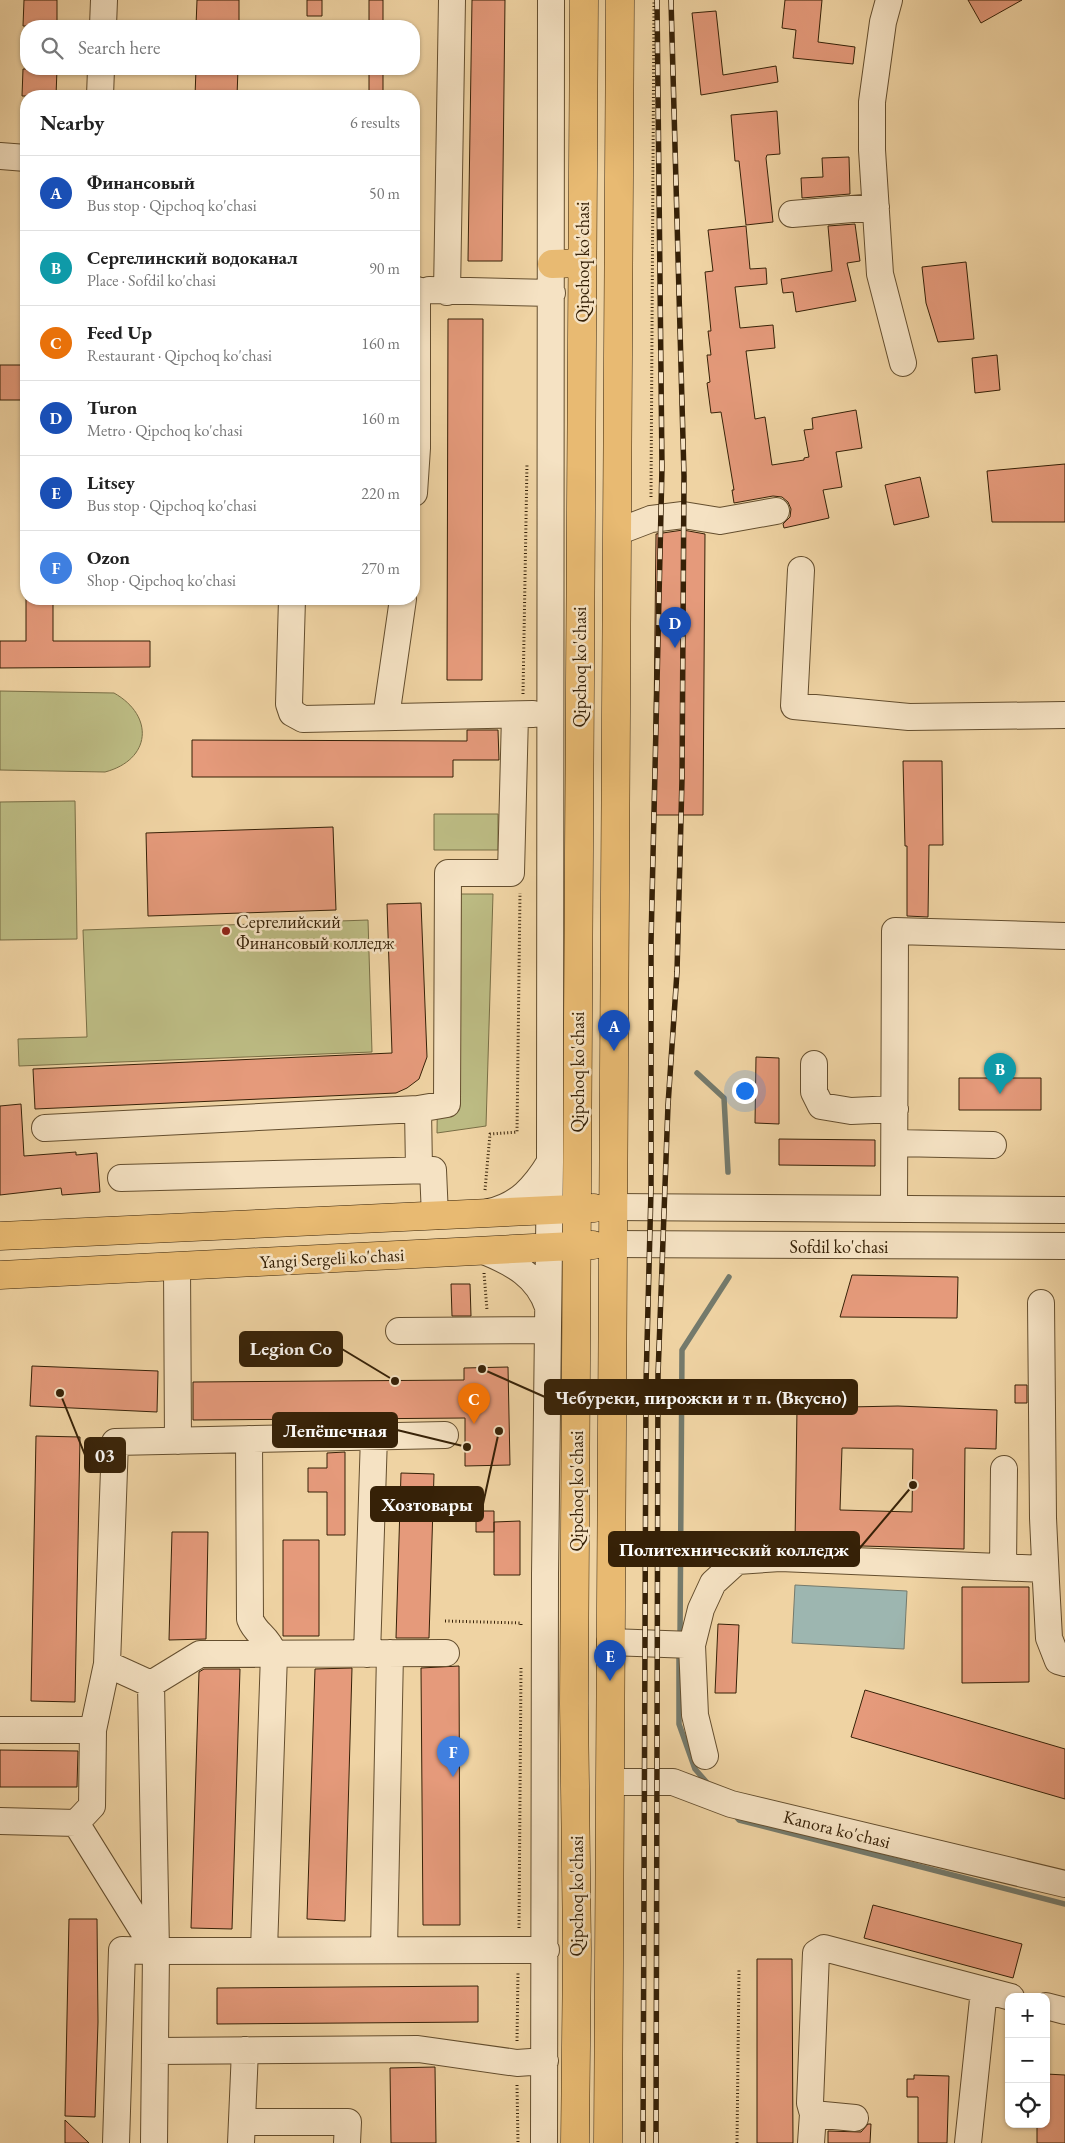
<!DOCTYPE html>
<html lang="en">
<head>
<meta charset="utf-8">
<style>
  :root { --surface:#fff; --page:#f6f6f6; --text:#222; --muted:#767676; --line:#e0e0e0; --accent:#111827 }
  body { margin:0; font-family:"EB Garamond",serif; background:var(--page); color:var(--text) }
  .controls { position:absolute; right:15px; bottom:15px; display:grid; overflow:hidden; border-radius:10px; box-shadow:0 1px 4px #0004 }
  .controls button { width:45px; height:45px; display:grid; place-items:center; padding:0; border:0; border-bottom:1px solid var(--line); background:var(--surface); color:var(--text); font:25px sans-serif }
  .you { position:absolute; left:744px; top:1090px; width:18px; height:18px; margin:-12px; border:4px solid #fff; border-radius:50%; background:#1a73e8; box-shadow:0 0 0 8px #1a73e833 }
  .badge { display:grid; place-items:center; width:32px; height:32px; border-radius:50%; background:var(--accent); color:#fff; font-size:16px; font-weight:700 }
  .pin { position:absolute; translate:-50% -41px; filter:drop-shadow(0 1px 2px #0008) }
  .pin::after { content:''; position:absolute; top:26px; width:18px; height:15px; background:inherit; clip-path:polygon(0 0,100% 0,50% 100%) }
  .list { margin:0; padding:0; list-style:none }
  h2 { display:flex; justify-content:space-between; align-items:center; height:65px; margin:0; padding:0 20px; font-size:21px }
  h2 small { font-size:16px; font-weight:400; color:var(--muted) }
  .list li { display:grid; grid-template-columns:32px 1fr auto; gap:15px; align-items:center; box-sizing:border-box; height:75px; padding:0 20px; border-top:1px solid var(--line) }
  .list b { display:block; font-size:19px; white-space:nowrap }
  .list p { margin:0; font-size:16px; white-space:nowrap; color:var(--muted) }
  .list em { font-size:16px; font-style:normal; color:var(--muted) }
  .icon { flex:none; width:28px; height:28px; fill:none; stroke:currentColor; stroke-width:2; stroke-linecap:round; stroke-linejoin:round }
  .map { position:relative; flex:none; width:1065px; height:2143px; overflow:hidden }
  .search { position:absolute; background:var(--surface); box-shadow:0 1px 4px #0004; left:20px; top:20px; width:400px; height:55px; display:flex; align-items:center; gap:12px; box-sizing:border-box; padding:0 18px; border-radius:20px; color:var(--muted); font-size:19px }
  .panel { position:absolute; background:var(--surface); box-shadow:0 1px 4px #0004; left:20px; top:90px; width:400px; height:515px; border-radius:20px }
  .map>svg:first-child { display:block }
</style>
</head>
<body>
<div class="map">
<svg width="1065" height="2143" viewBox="0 0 1065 2143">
  <rect width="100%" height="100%" fill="#efd3a3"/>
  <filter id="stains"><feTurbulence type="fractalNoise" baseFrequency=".004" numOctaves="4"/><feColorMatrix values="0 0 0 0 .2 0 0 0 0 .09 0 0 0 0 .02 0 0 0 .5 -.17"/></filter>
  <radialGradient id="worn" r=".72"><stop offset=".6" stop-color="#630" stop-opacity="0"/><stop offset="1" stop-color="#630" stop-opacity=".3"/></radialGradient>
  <!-- green -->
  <path fill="#bcbb83" stroke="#796e45" d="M0,691L114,693C155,716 151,760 105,772L0,770Z
    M75,801L77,939L0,940V802Z
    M434,814H498V850H434Z
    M440,894H493L486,1126L437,1133Z
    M368,920L372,1052L19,1066L18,1039L87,1037L83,930Z"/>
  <!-- water -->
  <path fill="#9db6b0" stroke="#747a6c" d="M795,1585L907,1591L904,1649L792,1643Z"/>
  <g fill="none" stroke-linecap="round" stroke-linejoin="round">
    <!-- stream -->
    <path stroke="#747a6c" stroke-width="5.5" d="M697,1073L724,1098L728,1172
      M680,1639L682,1350L729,1277
      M679,1650V1724L695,1769L709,1785
      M733,1813L739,1820L1065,1904"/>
  </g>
  <!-- building -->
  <path fill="#e59a7b" stroke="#362107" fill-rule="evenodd" d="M24,0H57V26H23Z
    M197,0H239V26H196Z
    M307,0H322V16H307Z
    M369,0H383V26H369Z
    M472,0H505L502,261H468Z
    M785,0H822L818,42L855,47L853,64L793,58L796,30L782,28Z
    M968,0H1022L981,23Z
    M716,11L723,75L776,66L778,82L701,95L692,13Z
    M23,69H57L56,96H22Z
    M196,69H238L237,96H195Z
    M369,69H383V96H369Z
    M777,111L780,154L767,155L766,158L773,222L746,225L739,161H735L731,115Z
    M849,157L850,194L802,198L801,178L823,177L822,158Z
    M855,224L860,261L847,263L856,301L796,312L793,292L783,293L781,279L832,271L828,226Z
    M746,226L750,269L766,268L767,284L735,287L740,328L773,325L775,348L746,351L755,419L765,417L772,465L804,460V458L809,457L804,430L813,429L812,418L856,410L862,448L836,452L842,487L823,490L829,518L784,528L783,524L790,517L791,509L788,502L782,497L773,496L734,503L732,490H734L721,412L711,413L707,383L710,382L707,355H711L708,331H711L705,272L713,271L708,230Z
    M966,262L974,339L938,342L926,303L922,267Z
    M448,319H483L482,680H447Z
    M997,355L1000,390L975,393L972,358Z
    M0,365H26V400H0Z
    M1065,464V522H992L987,471Z
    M920,477L929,517L894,525L885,485Z
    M683,530L705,534L703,815H653L656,534Z
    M26,599H53V641H150V667L0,668V641H26Z
    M467,730H498L499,760H453V777H192V740L467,741Z
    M903,761H942L943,845H929L928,917L907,916V846H905Z
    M333,827L336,910L148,916L146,833Z
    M421,903L427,1057L419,1079L407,1088L396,1093L35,1109L33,1069L392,1053L387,904Z
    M756,1057L779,1058V1124L755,1123Z
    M959,1078H1041V1110H959Z
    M21,1104L24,1156L76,1152V1155L97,1153L100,1192L62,1195L61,1188L0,1195V1106Z
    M779,1139L875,1140V1166L779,1165Z
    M852,1275L958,1277L957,1318L840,1317Z
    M451,1284H470L471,1316H452Z
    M32,1366L158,1371L157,1412L30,1406Z
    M508,1367L510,1465L465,1466V1418L345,1419V1422L327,1423V1419L193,1420V1382L464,1380V1368Z
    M1015,1385H1027V1403H1015Z
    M898,1406L997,1410L996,1449L965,1448L964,1549L795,1544L797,1408ZM842,1448L913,1449L912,1512L840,1510Z
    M36,1436L80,1437L75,1702L31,1701Z
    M345,1452V1535H327V1492H308V1468H327V1453Z
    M401,1473L434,1474L429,1638H396Z
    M476,1511H494V1532H476Z
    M520,1521V1575H494V1522Z
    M172,1532H208L206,1639L169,1640Z
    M283,1540H319V1636H283Z
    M962,1587H1029V1682L962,1683Z
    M718,1624L739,1625L736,1693H715Z
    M459,1666L460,1925H423L421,1668Z
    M352,1668L345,1921L307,1919L315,1669Z
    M204,1669H240L232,1929L191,1928L199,1672Z
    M865,1690L1065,1749V1799L851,1737Z
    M0,1750L78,1751L77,1787H0Z
    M873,1905L1022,1944L1013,1978L864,1938Z
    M69,1919H97L98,2022L95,2117L65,2116Z
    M757,1959H792L793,2143H757Z
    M478,1986V2022L217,2024V1988Z
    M435,2067L436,2143H391L390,2068Z
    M1046,2074L1065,2075V2143H1037V2124H1046Z
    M914,2075L949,2076L947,2143H918V2097H907V2079H914Z
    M65,2120L89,2143H65Z
    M868,2124H871L870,2143H828V2131L861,2132Z"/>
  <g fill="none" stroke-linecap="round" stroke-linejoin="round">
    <!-- minor casing -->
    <g stroke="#644e2e" stroke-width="28">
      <path id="minor" d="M889,0L883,22L872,102V150L880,274L903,363
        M103,26L104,0
        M100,96L101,69
        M0,156L26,158
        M792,214L876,207
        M429,290L552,293
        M447,292L452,0
        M414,493L417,448V290
        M617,532L651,519L683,515L720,521L776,511
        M801,570L794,706L909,717L1065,715
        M292,599L289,704L292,713L303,719L533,714
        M386,717L403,599
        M814,1064V1092L821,1106L851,1111L895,1109
        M418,1109L447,1104L448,873H511L515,715
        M45,1128L418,1109L419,1170
        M895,1143L993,1145
        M121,1178L433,1170L435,1216
        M613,1207L1065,1210
        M894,1209L895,931L1065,936
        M489,1212C518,1206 535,1187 550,1162
        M612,1244L1065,1246
        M484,1251C513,1263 538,1276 548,1307
        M177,1266L178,1441
        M1041,1303L1043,1518L1046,1582L1049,1638L1058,1661L1065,1663
        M399,1331L548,1330
        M249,1439L250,1619C256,1635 267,1635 274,1654L264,1950
        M1003,1567L1004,1469
        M610,1642L692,1645L695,1715L705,1756
        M692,1645L701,1609L713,1583L737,1561L780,1558L1045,1569
        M367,1654L374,1436
        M151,1684L107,1664L115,1442L445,1435
        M151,1684L200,1654L446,1653
        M151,1684L156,1951
        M0,1730H93L92,1806L76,1823
        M93,1730L107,1664
        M610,1782H673L731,1804L1065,1884
        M0,1821L76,1823L155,1950
        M384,1950L390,1653
        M1046,2006L1065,2011
        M155,2051L418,2049L517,2063L545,2061
        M855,2118L813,2114L810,2103L816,1953L824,1948L1011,1997
        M242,2122H348L347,2143
        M116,2143L122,1950L156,1951
        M154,2143L156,1951L546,1950
        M241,2143L245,2050
        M544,2143L545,1575L550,1162L551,0
        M811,2143L813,2114
        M968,2143L984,1990"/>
    </g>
    <!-- major casing -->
    <g stroke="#362107" stroke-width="29">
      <path id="major" d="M552,264L582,263
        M0,1236L594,1208
        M0,1275L593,1245
        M575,2143L577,1949L574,1704L584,0
        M608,2143L620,0"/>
    </g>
    <!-- path -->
    <path stroke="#362107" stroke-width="3" stroke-dasharray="1 2.5" stroke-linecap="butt" d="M651,497L654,0
      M523,694L527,463
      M485,1190L490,1134L517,1132L520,893
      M484,1273L487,1310
      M445,1621L521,1623V1626
      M519,1928L521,1667
      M517,2041L518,1972
      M517,2085L518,2143
      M737,2143L739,1970"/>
    <!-- minor -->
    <use href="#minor" stroke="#f5e2c3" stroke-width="26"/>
    <!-- major -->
    <use href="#major" stroke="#e8ba72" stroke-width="28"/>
    <!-- rail casing -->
    <g stroke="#362107" stroke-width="5.5">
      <path id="rail" d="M643,2143L646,1384L651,1190V943L662,467L657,0
        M656,2143L658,1375L668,1105L677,972L682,779L684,476L671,0"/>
    </g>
    <!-- rail -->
    <use href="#rail" stroke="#f5e2c3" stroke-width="4" stroke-dasharray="11" stroke-linecap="butt"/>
  </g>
  <!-- markers -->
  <circle fill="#8f2418" stroke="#f5e2c3" stroke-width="2" cx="226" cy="931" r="5"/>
  <g text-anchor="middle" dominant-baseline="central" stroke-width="5" stroke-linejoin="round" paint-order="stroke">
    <!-- street labels -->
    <g font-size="18" fill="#362107" stroke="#f5e2c3">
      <text transform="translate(582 262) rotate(-90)">Qipchoq ko'chasi</text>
      <text transform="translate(579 667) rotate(-90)">Qipchoq ko'chasi</text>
      <text transform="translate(577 1072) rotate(-90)">Qipchoq ko'chasi</text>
      <text x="839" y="1246">Sofdil ko'chasi</text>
      <text transform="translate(332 1258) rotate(-3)">Yangi Sergeli ko'chasi</text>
      <text transform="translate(576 1491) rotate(-90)">Qipchoq ko'chasi</text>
      <text transform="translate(837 1829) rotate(14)">Kanora ko'chasi</text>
      <text transform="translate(576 1896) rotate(-90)">Qipchoq ko'chasi</text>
    </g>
    <!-- poi labels -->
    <g font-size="18" fill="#362107" stroke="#f5e2c3" text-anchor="start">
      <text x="236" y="921">Сергелийский<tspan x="236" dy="21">Финансовый колледж</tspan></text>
    </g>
  </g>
  <!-- callouts -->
  <path fill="none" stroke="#362107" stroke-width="2" d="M395 1381L342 1349M482 1369L545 1397M467 1447L397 1430M60 1393L85 1455M499 1431L483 1504M913 1485L859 1549"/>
  <g fill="#362107" stroke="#f5e2c3" stroke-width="2">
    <circle cx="395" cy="1381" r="5"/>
    <circle cx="482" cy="1369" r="5"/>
    <circle cx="467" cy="1447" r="5"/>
    <circle cx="60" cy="1393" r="5"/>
    <circle cx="499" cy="1431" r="5"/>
    <circle cx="913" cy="1485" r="5"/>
  </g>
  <g fill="#362107" stroke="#362107" stroke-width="2">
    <rect x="240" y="1332" width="102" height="34" rx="5"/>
    <rect x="545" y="1380" width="312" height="34" rx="5"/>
    <rect x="273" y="1413" width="124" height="34" rx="5"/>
    <rect x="85" y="1438" width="40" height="34" rx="5"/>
    <rect x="371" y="1487" width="112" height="34" rx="5"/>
    <rect x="609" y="1532" width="250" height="34" rx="5"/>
  </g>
  <g font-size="19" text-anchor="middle" font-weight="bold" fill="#fff">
    <text x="291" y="1355">Legion Co</text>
    <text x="701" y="1404">Чебуреки, пирожки и т п. (Вкусно)</text>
    <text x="335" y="1437">Лепёшечная</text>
    <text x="105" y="1462">03</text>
    <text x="427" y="1511">Хозтовары</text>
    <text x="734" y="1556">Политехнический колледж</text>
  </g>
  <rect width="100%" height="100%" filter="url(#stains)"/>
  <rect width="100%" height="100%" fill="url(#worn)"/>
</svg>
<div class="controls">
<button>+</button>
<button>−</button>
<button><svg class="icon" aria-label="locate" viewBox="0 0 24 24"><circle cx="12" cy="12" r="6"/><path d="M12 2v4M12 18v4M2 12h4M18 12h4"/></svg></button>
</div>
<div class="you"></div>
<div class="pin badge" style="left:614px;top:1051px;background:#1a4fb4">A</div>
<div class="pin badge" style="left:1000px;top:1094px;background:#0f9aa8">B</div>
<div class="pin badge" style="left:474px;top:1424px;background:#e8710a">C</div>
<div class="pin badge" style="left:675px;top:648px;background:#1a4fb4">D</div>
<div class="pin badge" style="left:610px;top:1681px;background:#1a4fb4">E</div>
<div class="pin badge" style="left:453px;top:1777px;background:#3f7fe0">F</div>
<div class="search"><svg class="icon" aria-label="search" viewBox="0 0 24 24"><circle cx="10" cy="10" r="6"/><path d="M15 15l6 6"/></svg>Search here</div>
<section class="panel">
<h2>Nearby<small>6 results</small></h2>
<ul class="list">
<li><span class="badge" style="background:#1a4fb4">A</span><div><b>Финансовый</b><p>Bus stop · Qipchoq ko'chasi</p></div><em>50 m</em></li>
<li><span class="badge" style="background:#0f9aa8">B</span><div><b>Сергелинский водоканал</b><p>Place · Sofdil ko'chasi</p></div><em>90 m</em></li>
<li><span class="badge" style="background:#e8710a">C</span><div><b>Feed Up</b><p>Restaurant · Qipchoq ko'chasi</p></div><em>160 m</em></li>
<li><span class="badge" style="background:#1a4fb4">D</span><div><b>Turon</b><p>Metro · Qipchoq ko'chasi</p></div><em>160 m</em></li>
<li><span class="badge" style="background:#1a4fb4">E</span><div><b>Litsey</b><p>Bus stop · Qipchoq ko'chasi</p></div><em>220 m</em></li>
<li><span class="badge" style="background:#3f7fe0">F</span><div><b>Ozon</b><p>Shop · Qipchoq ko'chasi</p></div><em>270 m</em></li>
</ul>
</section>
</div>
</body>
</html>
